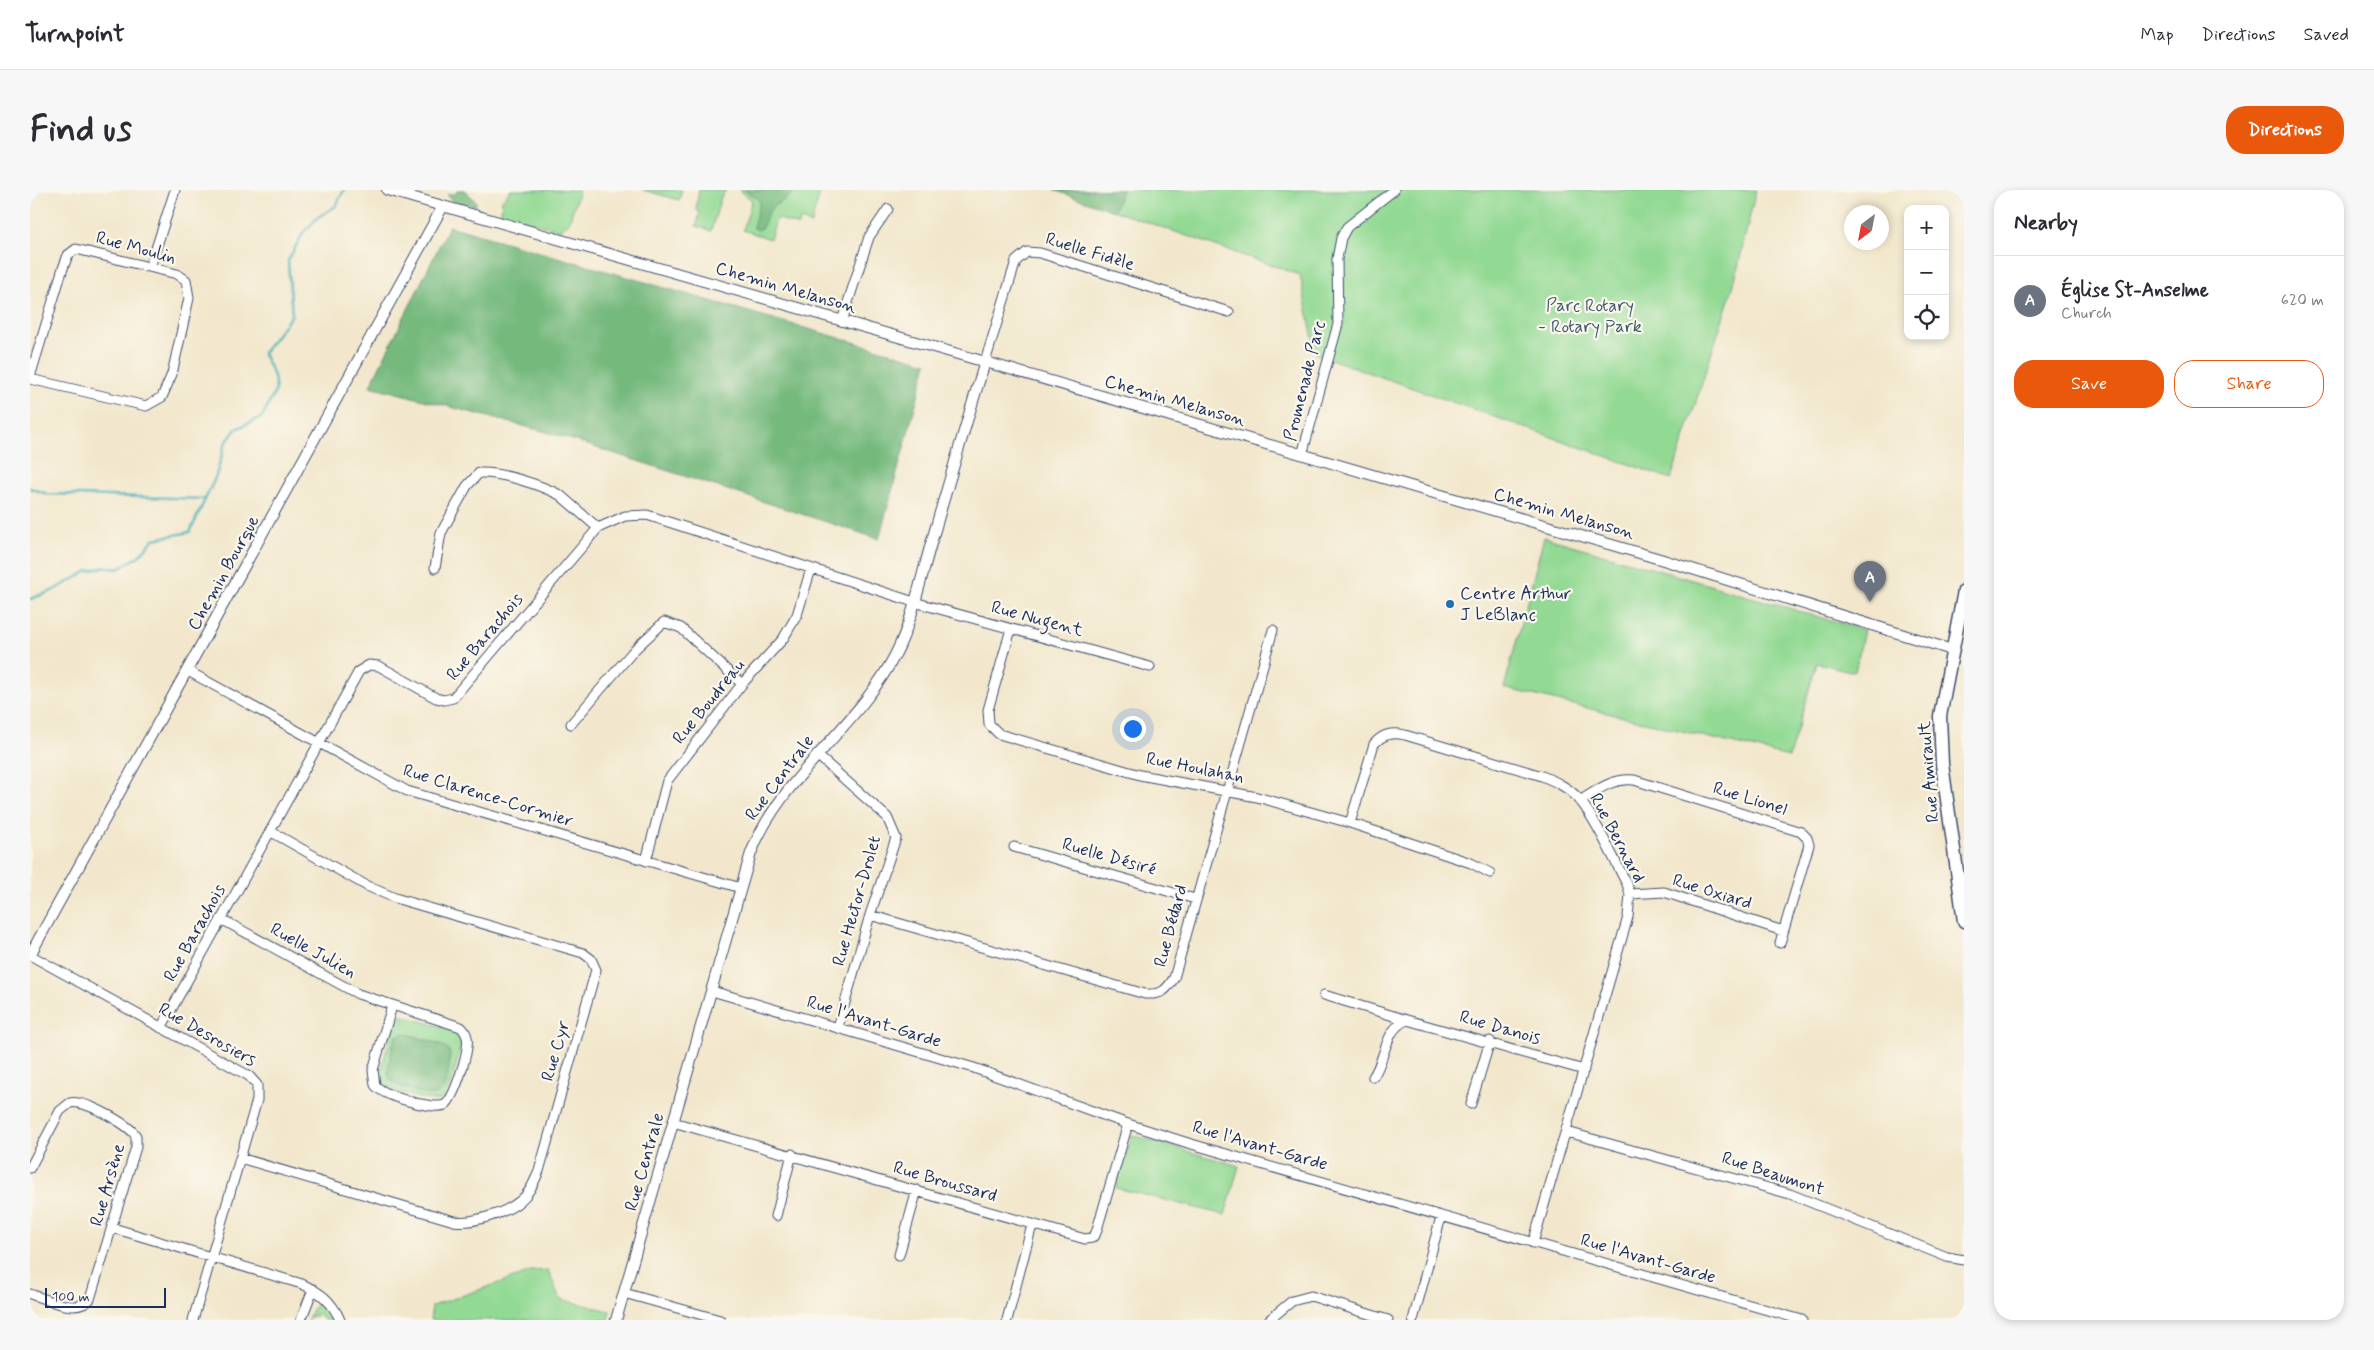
<!DOCTYPE html>
<html lang="en">
<head>
<meta charset="utf-8">
<style>
  :root { --surface:#fff; --page:#f7f7f7; --text:#2b2b33; --muted:#7c7c81; --line:#e1e1e2; --accent:#ea580c }
  body { margin:0; font-family:Mynerve,sans-serif; background:var(--page); color:var(--text) }
  .controls { position:absolute; right:15px; top:15px; display:grid; overflow:hidden; border-radius:10px; box-shadow:0 2px 8px #0003 }
  .controls button { width:45px; height:45px; display:grid; place-items:center; padding:0; border:0; border-bottom:1px solid var(--line); background:var(--surface); color:var(--text); font:25px sans-serif }
  .compass { position:absolute; left:1814px; top:15px; width:45px; height:45px; border-radius:50%; background:var(--surface); box-shadow:0 2px 8px #0003; rotate:212deg }
  .scale { position:absolute; left:15px; bottom:12px; width:121px; box-sizing:border-box; padding-left:5px; border:2px solid #1b2f5e; border-top:0; font-size:14px; line-height:18px; white-space:nowrap; color:#1b2f5e; -webkit-text-stroke:4px #fbf7ec; paint-order:stroke }
  .you { position:absolute; left:1102px; top:538px; width:18px; height:18px; margin:-12px; border:4px solid #fff; border-radius:50%; background:#1a73e8; box-shadow:0 0 0 8px #1a73e833 }
  .badge { display:grid; place-items:center; width:32px; height:32px; border-radius:50%; background:var(--accent); color:#fff; font-size:16px; font-weight:700 }
  .pin { position:absolute; translate:-50% -41px; filter:drop-shadow(0 1px 2px #0008) }
  .pin::after { content:''; position:absolute; top:26px; width:18px; height:15px; background:inherit; clip-path:polygon(0 0,100% 0,50% 100%) }
  .list { margin:0; padding:0; list-style:none }
  h2 { display:flex; justify-content:space-between; align-items:center; height:65px; margin:0; padding:0 20px; font-size:21px }
  h2 small { font-size:16px; font-weight:400; color:var(--muted) }
  .list li { display:grid; grid-template-columns:32px 1fr auto; gap:15px; align-items:center; box-sizing:border-box; height:90px; padding:0 20px; border-top:1px solid var(--line) }
  .list b { display:block; font-size:19px; white-space:nowrap }
  .list p { margin:0; font-size:16px; white-space:nowrap; color:var(--muted) }
  .list em { font-size:16px; font-style:normal; color:var(--muted) }
  .actions { display:flex; gap:10px; padding:15px 20px }
  .actions a { flex:1; padding:11px 0; border:1px solid var(--accent); border-radius:20px; text-align:center; font-size:18px; color:var(--accent) }
  .actions .main { background:var(--accent); color:#fff }
  .icon { flex:none; width:28px; height:28px; fill:none; stroke:currentColor; stroke-width:2; stroke-linecap:round; stroke-linejoin:round }
  .map { position:relative; flex:none; width:1934px; height:1130px; overflow:hidden; border-radius:20px }
  header { display:flex; align-items:center; gap:30px; box-sizing:border-box; height:70px; padding:0 25px; background:var(--surface); border-bottom:1px solid var(--line) }
  header strong { font-size:24px }
  nav { display:flex; gap:28px; margin-inline-start:auto; font-size:18px }
  .intro { display:flex; align-items:center; justify-content:space-between; box-sizing:border-box; height:120px; padding:0 30px }
  h1 { margin:0; font-size:35px }
  .button { padding:12px 22px; border-radius:20px; background:var(--accent); color:#fff; font-size:18px; font-weight:700 }
  main { display:flex; gap:30px; padding:0 30px }
  aside { flex:1; background:var(--surface); border-radius:20px; box-shadow:0 2px 8px #0003 }
  .map>svg:first-child { display:block }
</style>
</head>
<body>
<header>
<strong>Turnpoint</strong>
<nav><a>Map</a><a>Directions</a><a>Saved</a></nav>
</header>
<div class="intro"><h1>Find us</h1><a class="button">Directions</a></div>
<main>
<div class="map">
<svg width="1934" height="1130" viewBox="0 0 1934 1130">
  <rect width="100%" height="100%" fill="#fbf7ec"/>
  <filter id="ink" filterUnits="userSpaceOnUse"><feTurbulence type="fractalNoise" baseFrequency=".02" numOctaves="2"/><feDisplacementMap in="SourceGraphic" scale="10" xChannelSelector="R" yChannelSelector="G"/><feConvolveMatrix kernelMatrix="1 2 1 2 8 2 1 2 1" color-interpolation-filters="sRGB"/></filter>
  <filter id="wash" filterUnits="userSpaceOnUse"><feTurbulence type="fractalNoise" baseFrequency=".0096" numOctaves="4" result="noise"/><feDisplacementMap in="SourceGraphic" scale="20" xChannelSelector="R" yChannelSelector="G"/><feGaussianBlur stdDeviation="1.12" result="paint"/><feColorMatrix in="noise" values="0 0 0 0 0 0 0 0 0 0 0 0 0 0 0 0 0 1.4 0 .05"/><feComposite in="paint" operator="in"/></filter>
  <g filter="url(#wash)">
    <rect width="100%" height="100%" fill="#f2e7cc"/>
    <!-- green -->
    <path fill="#92d993" stroke="#568478" fill-rule="evenodd" d="M481,0H549L539,33L530,40L471,24L472,10Z
      M613,0H652L649,10Z
      M669,0H696L691,7L681,41L666,36L670,23L666,19Z
      M709,0H791L781,34L771,30L768,36L747,28L740,49L713,40L722,10Z
      M1024,0H1726L1704,94L1641,289L1286,164L1270,85Z
      M1514,347L1834,440L1825,482L1787,473L1759,567L1474,498Z
      M373,826L423,840L430,846C433,858 420,902 411,910C400,913 357,900 350,891V883L365,831L367,827ZM374,843L412,855L420,865L417,888L399,905L369,896L359,887L363,854L367,846Z
      M1102,945L1209,976L1195,1025L1086,998Z
      M518,1080L530,1109L580,1121L578,1130H400L402,1116L504,1081Z
      M289,1114L296,1118L303,1130H294L289,1125L279,1127L278,1130L282,1119Z"/>
    <!-- forest -->
    <path fill="#75b97d" stroke="#48746e" d="M429,0H435L446,11V16L422,11L418,7V4H424Z
      M715,0H764C761,10 747,11 740,20C735,27 737,35 728,40L723,37L730,11Z
      M1024,0H1092L1084,21Z
      M419,36L897,173L849,349L524,244L340,196Z
      M374,843L412,855L419,860C421,871 418,903 404,905C396,906 361,895 359,887C356,881 363,852 367,846Z"/>
    <g fill="none" stroke-linecap="round" stroke-linejoin="round">
      <!-- stream -->
      <path stroke="#3aabb7" stroke-width="2.5" d="M0,298L17,304L174,309
        M0,409L22,401L58,381L76,377L88,379L108,367L124,349L160,342L186,286L195,254L206,239L232,227L246,200L244,186L233,163L262,125L258,71L273,43L288,27L306,16L314,0"/>
    </g>
  </g>
  <g filter="url(#ink)">
    <g fill="none" stroke-linecap="round" stroke-linejoin="round">
      <!-- minor casing -->
      <g stroke="#3b4b6e" stroke-width="11">
        <path id="minor" d="M120,77L145,0
          M812,131L839,47L858,19
          M955,172L986,71L997,62L1010,63L1199,122
          M0,187L32,81L38,65L46,59L147,84L156,90L159,108L142,184L132,207L116,216L0,189
          M1272,265L1308,134L1307,69L1311,48L1317,37L1364,0
          M405,378L411,343L437,296L449,283C472,282 510,295 530,305L568,338
          M981,439L958,520L959,534L969,544L1110,585L1227,607L1320,633L1441,673L1460,683
          M158,481L377,601L711,698
          M541,534L605,459L634,432L651,438L712,494
          M787,565L857,627L866,648L840,725L808,837
          M1550,611C1567,600 1582,588 1604,590L1771,642L1777,648L1779,655L1750,753
          M1320,633L1344,554C1353,544 1362,542 1375,545L1512,586C1524,591 1536,596 1546,606C1563,623 1584,670 1597,694L1600,704L1598,727L1503,1053
          M984,657L1165,709
          M616,671L637,591L712,494L753,449L767,425L781,379
          M1600,704L1634,702L1753,741
          M840,725L1115,804C1131,805 1136,801 1144,788L1243,440
          M191,729L328,804L431,837C434,840 436,843 437,847C440,859 425,907 415,915C402,920 353,906 345,895L343,880L362,816
          M0,765L219,886L227,895V910L163,1130
          M682,801L944,878L1095,933L1158,953L1772,1130
          M1294,805L1377,830
          M131,838L329,481L339,475L349,476L406,508L414,510L423,508L568,338L595,326L617,325L884,412L1120,477
          M1343,887C1356,869 1354,839 1377,830L1554,880
          M1441,914L1460,851
          M643,932L1055,1049L1062,1048L1066,1043L1098,934
          M1537,942L1760,1004L1917,1067L1934,1070
          M210,968L424,1031C442,1034 476,1023 490,1011C500,1003 504,992 509,981L566,780L561,769L553,763L365,708L337,696L240,641
          M0,978L30,921L40,913C53,909 99,934 106,946V957L60,1109C47,1125 17,1109 0,1104
          M746,1026L762,964
          M83,1038L272,1094C290,1102 302,1111 310,1130
          M869,1065L887,1000
          M594,1103L690,1130
          M271,1130L283,1099
          M977,1130L1002,1035
          M1239,1130L1262,1111L1281,1106L1358,1130
          M1383,1130L1411,1027"/>
      </g>
      <!-- tertiary casing -->
      <g stroke="#3b4b6e" stroke-width="12">
        <path id="tertiary" d="M357,0L959,173L1630,369L1922,460
          M0,765L413,16
          M586,1130L721,663C751,586 828,537 865,465C882,432 890,392 900,357C918,295 936,233 955,172"/>
      </g>
      <!-- primary casing -->
      <g stroke="#3b4b6e" stroke-width="15">
        <path id="primary" d="M1934,401L1910,526L1912,574L1934,731"/>
      </g>
      <!-- minor -->
      <use href="#minor" stroke="#fff" stroke-width="9"/>
      <!-- tertiary -->
      <use href="#tertiary" stroke="#fff" stroke-width="10"/>
      <!-- primary -->
      <use href="#primary" stroke="#fff" stroke-width="12"/>
    </g>
  </g>
  <!-- markers -->
  <circle fill="#1f6fb2" stroke="#fbf7ec" stroke-width="2" cx="1420" cy="414" r="5"/>
  <g text-anchor="middle" dominant-baseline="central" stroke-width="4.5" stroke-linejoin="round" paint-order="stroke">
    <!-- street labels -->
    <g font-size="18" fill="#1b2f5e" stroke="#fbf7ec">
      <text transform="translate(106 58) rotate(15)">Rue Moulin</text>
      <text transform="translate(1060 62) rotate(17)">Ruelle Fidèle</text>
      <text transform="translate(756 98) rotate(16)">Chemin Melanson</text>
      <text transform="translate(1275 191) rotate(-76)">Promenade Parc</text>
      <text transform="translate(1145 211) rotate(16)">Chemin Melanson</text>
      <text transform="translate(1534 324) rotate(16)">Chemin Melanson</text>
      <text transform="translate(194 383) rotate(-61)">Chemin Bourque</text>
      <text transform="translate(1007 429) rotate(15)">Rue Nugent</text>
      <text transform="translate(455 447) rotate(-50)">Rue Barachois</text>
      <text transform="translate(679 512) rotate(-51)">Rue Boudreau</text>
      <text transform="translate(1165 578) rotate(11)">Rue Houlahan</text>
      <text transform="translate(1899 582) rotate(-95)">Rue Amirault</text>
      <text transform="translate(750 588) rotate(-53)">Rue Centrale</text>
      <text transform="translate(458 606) rotate(17)">Rue Clarence-Cormier</text>
      <text transform="translate(1720 609) rotate(17)">Rue Lionel</text>
      <text transform="translate(1587 648) rotate(62)">Rue Bernard</text>
      <text transform="translate(1079 667) rotate(16)">Ruelle Désiré</text>
      <text transform="translate(1682 702) rotate(17)">Rue Oxiard</text>
      <text transform="translate(827 711) rotate(-74)">Rue Hector-Drolet</text>
      <text transform="translate(1141 736) rotate(-75)">Rue Bédard</text>
      <text transform="translate(165 743) rotate(-61)">Rue Barachois</text>
      <text transform="translate(283 761) rotate(29)">Ruelle Julien</text>
      <text transform="translate(844 832) rotate(17)">Rue l'Avant-Garde</text>
      <text transform="translate(1470 838) rotate(16)">Rue Danois</text>
      <text transform="translate(177 845) rotate(30)">Rue Desrosiers</text>
      <text transform="translate(526 861) rotate(-74)">Rue Cyr</text>
      <text transform="translate(1230 956) rotate(16)">Rue l'Avant-Garde</text>
      <text transform="translate(615 972) rotate(-74)">Rue Centrale</text>
      <text transform="translate(1743 984) rotate(18)">Rue Beaumont</text>
      <text transform="translate(915 992) rotate(16)">Rue Broussard</text>
      <text transform="translate(78 995) rotate(-74)">Rue Arsène</text>
      <text transform="translate(1618 1069) rotate(16)">Rue l'Avant-Garde</text>
    </g>
    <!-- park labels -->
    <g font-size="18" fill="#395a6b" stroke="#fbf7ec">
      <text x="1560" y="116">Parc Rotary<tspan x="1560" dy="21">- Rotary Park</tspan></text>
    </g>
    <!-- poi labels -->
    <g font-size="18" fill="#1b2f5e" stroke="#fbf7ec" text-anchor="start">
      <text x="1430" y="404">Centre Arthur<tspan x="1430" dy="21">J LeBlanc</tspan></text>
    </g>
  </g>
</svg>
<div class="controls">
<button>+</button>
<button>−</button>
<button><svg class="icon" aria-label="locate" viewBox="0 0 24 24"><circle cx="12" cy="12" r="6"/><path d="M12 2v4M12 18v4M2 12h4M18 12h4"/></svg></button>
</div>
<svg class="compass" viewBox="-18 -18 36 36"><path d="M0-13l5 13h-10z" fill="#e53935"/><path d="M0 13l5-13h-10z" fill="#7c7c81"/></svg>
<div class="scale">100 m</div>
<div class="you"></div>
<div class="pin badge" style="left:1840px;top:412px;background:#6b7280">A</div>
</div>
<aside>
<h2>Nearby<small></small></h2>
<ul class="list">
<li><span class="badge" style="background:#6b7280">A</span><div><b>Église St-Anselme</b><p>Church</p></div><em>620 m</em></li>
</ul>
<div class="actions"><a class="main">Save</a><a>Share</a></div>
</aside>
</main>
</body>
</html>
